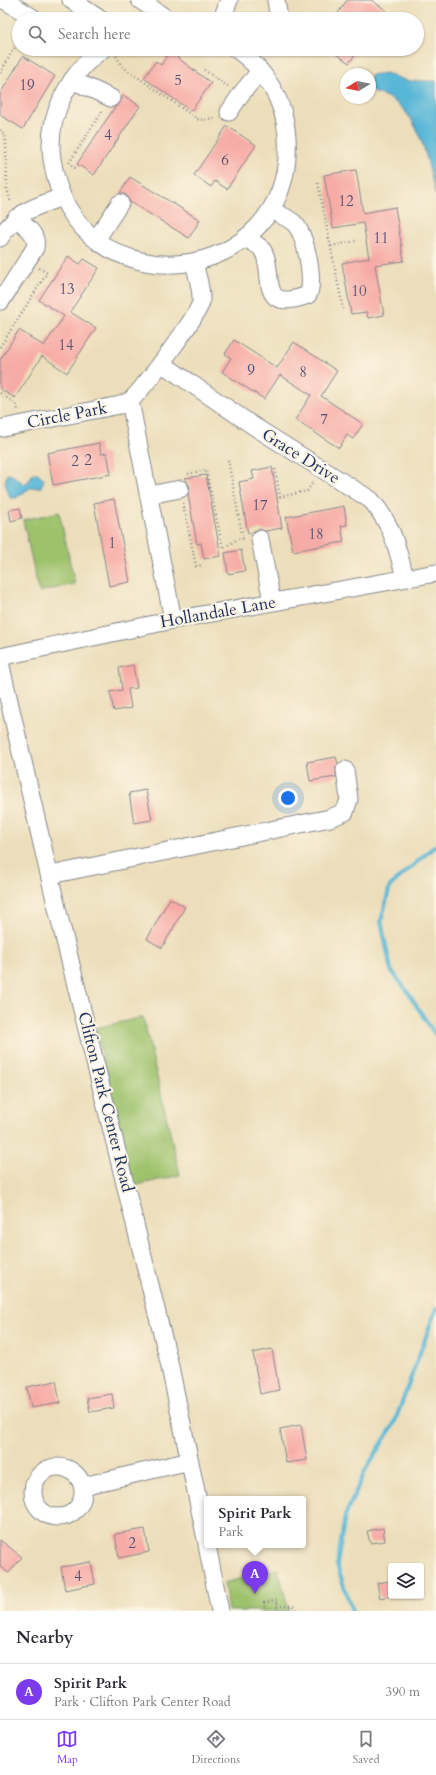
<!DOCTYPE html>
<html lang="en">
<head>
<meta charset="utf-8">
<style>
  :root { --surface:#fff; --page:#f7f7f7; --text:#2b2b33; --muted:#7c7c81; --line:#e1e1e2; --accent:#7c3aed }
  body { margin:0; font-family:Cardo,serif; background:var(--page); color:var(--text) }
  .controls { position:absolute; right:12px; bottom:12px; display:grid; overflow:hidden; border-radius:4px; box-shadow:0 1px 3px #0004 }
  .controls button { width:36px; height:36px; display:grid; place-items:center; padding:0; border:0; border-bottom:1px solid var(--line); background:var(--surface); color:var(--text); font:20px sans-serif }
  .compass { position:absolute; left:340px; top:68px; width:36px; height:36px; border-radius:50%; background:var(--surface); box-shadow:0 1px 3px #0004; rotate:260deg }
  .you { position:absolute; left:288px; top:798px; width:14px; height:14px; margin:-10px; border:3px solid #fff; border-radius:50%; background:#1a73e8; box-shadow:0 0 0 6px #1a73e833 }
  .badge { display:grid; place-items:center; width:26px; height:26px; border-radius:50%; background:var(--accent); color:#fff; font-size:13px; font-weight:700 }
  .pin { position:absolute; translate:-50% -33px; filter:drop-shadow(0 1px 2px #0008) }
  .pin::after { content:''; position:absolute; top:21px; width:14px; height:12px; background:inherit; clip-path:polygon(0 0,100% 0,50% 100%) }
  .popup { position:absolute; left:204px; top:1496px; width:102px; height:52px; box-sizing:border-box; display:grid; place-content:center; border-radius:4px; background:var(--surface); filter:drop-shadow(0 1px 3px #0005); font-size:13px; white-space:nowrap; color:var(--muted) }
  .popup b { font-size:15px; color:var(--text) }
  .popup::after { content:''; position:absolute; left:50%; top:100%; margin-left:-8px; border:8px solid transparent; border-top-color:var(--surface) }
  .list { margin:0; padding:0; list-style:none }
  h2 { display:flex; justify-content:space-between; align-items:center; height:52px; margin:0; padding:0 16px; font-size:17px }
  h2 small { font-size:13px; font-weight:400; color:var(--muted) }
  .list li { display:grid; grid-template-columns:26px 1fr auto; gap:12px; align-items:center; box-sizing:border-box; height:56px; padding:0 16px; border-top:1px solid var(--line) }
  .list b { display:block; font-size:15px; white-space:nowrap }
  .list p { margin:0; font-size:13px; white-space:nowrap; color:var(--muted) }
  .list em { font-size:13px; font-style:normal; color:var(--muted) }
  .icon { flex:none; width:22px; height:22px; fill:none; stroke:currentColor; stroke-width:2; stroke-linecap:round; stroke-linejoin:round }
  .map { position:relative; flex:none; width:436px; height:1611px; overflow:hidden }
  .search { position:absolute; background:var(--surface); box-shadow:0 1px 3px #0004; left:12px; right:12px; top:12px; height:44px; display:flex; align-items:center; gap:10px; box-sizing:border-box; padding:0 14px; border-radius:22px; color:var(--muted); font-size:15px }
  .sheet { height:108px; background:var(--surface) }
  nav { display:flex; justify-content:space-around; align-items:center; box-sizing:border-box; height:56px; border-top:1px solid var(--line); background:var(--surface); font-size:11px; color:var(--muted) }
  nav a { display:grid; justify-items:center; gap:2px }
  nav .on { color:var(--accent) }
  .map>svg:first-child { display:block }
</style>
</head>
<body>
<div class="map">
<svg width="436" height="1611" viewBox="0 0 436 1611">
  <rect width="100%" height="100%" fill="#fcf5e5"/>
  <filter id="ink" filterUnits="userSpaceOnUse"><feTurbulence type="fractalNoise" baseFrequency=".025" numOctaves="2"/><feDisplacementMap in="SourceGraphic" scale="8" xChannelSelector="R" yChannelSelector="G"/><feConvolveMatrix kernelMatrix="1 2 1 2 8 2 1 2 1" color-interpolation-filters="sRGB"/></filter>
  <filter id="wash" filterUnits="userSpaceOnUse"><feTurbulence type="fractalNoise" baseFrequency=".012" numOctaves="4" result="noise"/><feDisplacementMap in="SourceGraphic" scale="16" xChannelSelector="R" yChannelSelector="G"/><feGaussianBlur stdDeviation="0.9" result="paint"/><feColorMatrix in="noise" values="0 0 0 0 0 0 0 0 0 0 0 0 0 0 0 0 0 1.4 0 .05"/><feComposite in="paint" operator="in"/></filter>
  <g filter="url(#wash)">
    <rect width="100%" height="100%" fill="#ecdeba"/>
    <!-- green -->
    <path fill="#9dc26c" stroke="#5c7865" d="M59,512L75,584L39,592L23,520Z
      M143,1017L180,1175L133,1186L96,1028Z
      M278,1569L289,1611H228L224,1583Z"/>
    <!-- water -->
    <path fill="#58b7d7" stroke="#3a739a" d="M386,73L407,81H436V196C425,155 421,104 373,92L370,88L371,75Z
      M33,473H38L44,479L41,487L30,488L16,498H10L5,483L7,474L12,475L24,484L28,482Z"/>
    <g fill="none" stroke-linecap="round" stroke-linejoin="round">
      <!-- stream -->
      <path stroke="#58b7d7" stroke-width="4" d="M436,845L390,886L381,921L391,970L407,991L436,1036
        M352,1611L337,1565L345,1516L366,1469L394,1424L436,1309"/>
    </g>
    <g id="blocks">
      <!-- building -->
      <path fill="#f7aba6" d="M347,0H371L386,10L380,19H334Z
        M329,49H359L349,63Z
        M170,52L211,83L191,111L144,78L156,61L161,65Z
        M23,56L55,76L23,129L0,115V94Z
        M123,95L140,106L94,175L77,164L115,107L120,103Z
        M227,126L256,145L227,189L215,181L211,187L194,175Z
        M356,170L363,213L395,207L404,261L375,265L384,315L368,318L367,312L351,314L342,263L369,258L363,223L333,228L324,175Z
        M130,177L200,220L189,238L130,202L126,195L120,193Z
        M68,256L80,264L84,259L99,268L70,312L96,328L67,373L42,356L15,398L0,389V360L19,330L44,346L64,316L39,300Z
        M234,340L277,368L294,342L337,371L321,396L363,424L353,439L347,435L339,448L295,420L311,395L280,375L264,399L222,372L231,358L225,354Z
        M99,443L101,454L107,453L111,474L53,485L47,453Z
        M272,467L282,528L265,531L259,529L248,534L239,482L254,479L252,471Z
        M206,475L221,556L204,559L201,543L197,544L188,494L190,487L185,478Z
        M114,499L130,582L109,586L94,503Z
        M344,506L347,525L341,526L344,542L293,551L286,517Z
        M20,508L22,518L11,521L9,510Z
        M241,550L245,571L228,574L225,553Z
        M133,665L137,688L128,689L131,708L114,711L110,692L122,690L119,668Z
        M336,757L338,764L336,767V777L310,781L307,762Z
        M146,790L152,820L134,823L129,793Z
        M170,898L185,907L162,948L147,939Z
        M272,1349L279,1390L260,1394L253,1353Z
        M56,1381L60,1403L31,1408L27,1387Z
        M112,1394L114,1408L90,1412L87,1398Z
        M301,1425L307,1460L286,1463L280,1429Z
        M383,1528L385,1541L370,1543L367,1531Z
        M145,1529L149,1552L119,1558L115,1534Z
        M0,1540L22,1557L9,1573L0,1567Z
        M91,1562L95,1584L65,1590L61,1567Z
        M391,1581V1596L380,1598L377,1583Z"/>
    </g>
  </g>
  <g filter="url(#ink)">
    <use href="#blocks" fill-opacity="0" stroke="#84868c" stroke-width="1"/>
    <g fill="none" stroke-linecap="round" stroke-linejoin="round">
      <!-- minor casing -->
      <g stroke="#84868c" stroke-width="19">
        <path id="minor" d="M4,0L35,19
          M71,0L100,19
          M140,0L167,19
          M276,0L279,19
          M222,19L229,0
          M103,49C69,73 46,117 52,159C74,314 297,290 287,137C285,101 265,69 236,49
          M72,80L111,98
          M229,112L241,94L260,71
          M0,238C17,211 34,207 62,197
          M245,238C250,241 257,244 261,248C278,269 253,315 308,295C315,281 306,235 294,223C287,217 279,214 270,210
          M96,240L120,203
          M1,301L35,248C38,233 26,227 16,218
          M161,363L255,427L371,500C393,526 397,547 405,578
          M3,428L120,405L130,401
          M149,495L180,489
          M260,539L272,602
          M173,620L130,401C143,389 198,316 201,302C202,289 197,275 194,263
          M0,657L173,620L436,573
          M0,662L55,900L169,1362L207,1544
          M50,875L330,818L345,812L349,799L345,770
          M33 1492a25 25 0 1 1 50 0a25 25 0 1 1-50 0Z
          M83,1486L190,1461
          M207,1545L220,1611"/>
      </g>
      <!-- path -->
      <path stroke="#84868c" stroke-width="2.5" stroke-dasharray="1 3" stroke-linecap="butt" d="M116,56L123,67L199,120L216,118
        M204,70L228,86
        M0,73L19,40
        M0,130L5,136L6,141L7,189L11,203
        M75,168L69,163L103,110
        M318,183L343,309
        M331,246L356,241
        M0,347L47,273L39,268
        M0,393L16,404L18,410
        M228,460L243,539
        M275,469L280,497L307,491L314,481
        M188,474L206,470L223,548L238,539L245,538
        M183,503L196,566L202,565
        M277,1606H293L297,1611
        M265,1611L264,1603L277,1600V1611"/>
      <!-- minor -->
      <use href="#minor" stroke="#fff" stroke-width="17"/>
    </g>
  </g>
  <g text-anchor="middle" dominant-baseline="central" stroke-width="4" stroke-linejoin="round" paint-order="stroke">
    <!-- number labels -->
    <g font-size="15" fill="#524e70">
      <text x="178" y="80">5</text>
      <text x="27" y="85">19</text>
      <text x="108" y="135">4</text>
      <text x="225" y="160">6</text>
      <text x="346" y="201">12</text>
      <text x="381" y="238">11</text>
      <text x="67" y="289">13</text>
      <text x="359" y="291">10</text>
      <text x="66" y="345">14</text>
      <text x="251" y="370">9</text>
      <text x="303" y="372">8</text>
      <text x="324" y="419">7</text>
      <text x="88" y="460">2</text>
      <text x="75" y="461">2</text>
      <text x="260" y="505">17</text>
      <text x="316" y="534">18</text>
      <text x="112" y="543">1</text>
      <text x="132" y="1543">2</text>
      <text x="78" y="1576">4</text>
    </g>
    <!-- street labels -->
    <g font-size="17" fill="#1b2f5e" stroke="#fcf5e5">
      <text transform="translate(67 415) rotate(-11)">Circle Park</text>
      <text transform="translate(301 456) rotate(32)">Grace Drive</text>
      <text transform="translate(218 612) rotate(-10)">Hollandale Lane</text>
      <text transform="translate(106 1102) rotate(76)">Clifton Park Center Road</text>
    </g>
  </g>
</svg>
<div class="controls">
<button><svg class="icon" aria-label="layers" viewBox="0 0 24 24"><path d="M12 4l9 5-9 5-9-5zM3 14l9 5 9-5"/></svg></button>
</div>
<svg class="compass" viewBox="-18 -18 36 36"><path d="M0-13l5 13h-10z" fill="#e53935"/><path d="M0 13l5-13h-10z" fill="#7c7c81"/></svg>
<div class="you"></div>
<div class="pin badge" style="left:255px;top:1594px">A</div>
<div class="popup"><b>Spirit Park</b>Park</div>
<div class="search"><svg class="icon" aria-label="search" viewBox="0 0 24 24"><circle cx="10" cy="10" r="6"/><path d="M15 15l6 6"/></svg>Search here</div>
</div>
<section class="sheet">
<h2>Nearby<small></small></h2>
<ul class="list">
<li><span class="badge">A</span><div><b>Spirit Park</b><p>Park · Clifton Park Center Road</p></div><em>390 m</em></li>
</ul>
</section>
<nav>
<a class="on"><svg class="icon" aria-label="map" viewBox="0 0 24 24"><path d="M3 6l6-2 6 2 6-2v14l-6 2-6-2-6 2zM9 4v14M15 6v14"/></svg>Map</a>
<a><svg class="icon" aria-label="directions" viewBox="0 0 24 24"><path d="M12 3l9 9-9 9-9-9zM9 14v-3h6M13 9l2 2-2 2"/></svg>Directions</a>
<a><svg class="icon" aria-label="saved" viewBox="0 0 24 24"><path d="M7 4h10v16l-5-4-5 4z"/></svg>Saved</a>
</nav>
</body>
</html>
